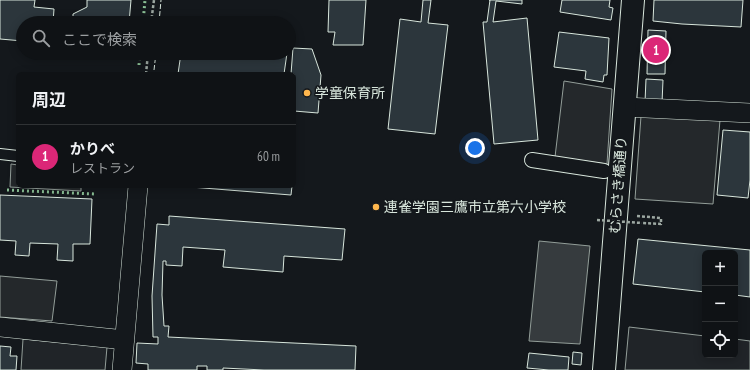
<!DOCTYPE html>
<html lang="ja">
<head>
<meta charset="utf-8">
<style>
  :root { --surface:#0f1215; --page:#1d2022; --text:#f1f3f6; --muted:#9b9ea0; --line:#2f3234; --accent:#db2777 }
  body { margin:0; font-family:"PT Sans Narrow","Noto Sans JP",sans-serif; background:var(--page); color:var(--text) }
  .controls { position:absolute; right:12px; bottom:12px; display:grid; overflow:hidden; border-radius:6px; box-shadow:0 2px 10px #0003 }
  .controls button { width:36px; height:36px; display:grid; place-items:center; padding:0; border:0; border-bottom:1px solid var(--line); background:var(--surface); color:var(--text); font:20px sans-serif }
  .you { position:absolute; left:475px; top:148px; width:14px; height:14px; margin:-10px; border:3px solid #fff; border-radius:50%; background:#1a73e8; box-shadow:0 0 0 6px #1a73e833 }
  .badge { display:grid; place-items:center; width:26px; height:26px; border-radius:50%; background:var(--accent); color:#fff; font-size:13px; font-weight:700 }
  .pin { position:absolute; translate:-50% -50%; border:2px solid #fff; box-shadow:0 1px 4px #0006 }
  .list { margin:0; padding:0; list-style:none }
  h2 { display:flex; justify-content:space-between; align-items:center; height:52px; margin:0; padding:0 16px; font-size:17px }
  h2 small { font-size:13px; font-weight:400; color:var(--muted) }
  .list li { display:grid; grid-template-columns:26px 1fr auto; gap:12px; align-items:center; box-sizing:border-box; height:64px; padding:0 16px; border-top:1px solid var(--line) }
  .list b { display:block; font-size:15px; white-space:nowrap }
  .list p { margin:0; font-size:13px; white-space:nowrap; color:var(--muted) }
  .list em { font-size:13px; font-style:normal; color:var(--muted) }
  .icon { flex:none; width:22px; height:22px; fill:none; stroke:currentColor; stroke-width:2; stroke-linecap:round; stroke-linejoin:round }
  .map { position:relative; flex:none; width:750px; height:370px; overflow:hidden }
  .search { position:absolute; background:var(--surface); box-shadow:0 2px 10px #0003; left:16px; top:16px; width:280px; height:44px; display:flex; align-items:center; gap:10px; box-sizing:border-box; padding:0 14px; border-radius:22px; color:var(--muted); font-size:15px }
  .panel { position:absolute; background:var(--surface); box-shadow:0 2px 10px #0003; left:16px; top:72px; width:280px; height:116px; border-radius:6px }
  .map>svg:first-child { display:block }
</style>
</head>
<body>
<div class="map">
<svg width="750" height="370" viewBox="0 0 750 370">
  <rect width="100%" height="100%" fill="#14181c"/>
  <!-- green -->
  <path fill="#202428" stroke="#939e99" d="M629,327L705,336V355H735V339L750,341V370H625Z
    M23,339L107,347L105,370H21Z"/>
  <!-- parking -->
  <path fill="#24282b" stroke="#939e99" d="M564,81L612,89L607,164L555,157Z
    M641,116L720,120L713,204L635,199Z
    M11,164L18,165V186H81V191L10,187Z
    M0,276L57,281L52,321L0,317Z"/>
  <!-- water -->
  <path fill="#363b3e" stroke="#939e99" d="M539,241L590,246L580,344L529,341Z"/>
  <!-- building -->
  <path fill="#2c363c" stroke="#d8e6dc" d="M0,0H35L34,7L54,9L53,23H23V41L0,39Z
    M87,0H131L129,23H73V14L87,7Z
    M329,0H366L363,45H333L335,32H328Z
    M423,0H431L428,23L448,25L435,134L388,129L400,19L421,22Z
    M489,0H522V4L496,1L493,22L527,18L538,140L494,144L483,22H487L490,0Z
    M562,0H610L609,7L613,8L611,20L560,12Z
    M654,0H743L741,27L682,24L653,21Z
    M648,30L666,31L665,74H647Z
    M559,32L609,38L607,75H604L603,82L585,79L586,71L554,67Z
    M293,48L312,49L321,75L318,113L294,111V74H291Z
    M181,53H287L284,74H178Z
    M646,79L663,80L662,103L645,102Z
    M723,130L750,132V180L748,198L717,195Z
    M178,186H292L291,195Z
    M0,195L92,199L90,244H73V261L57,260L58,244L30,243L29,256L15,255L16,241L0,240Z
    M169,216L345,229L342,260L284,256L283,272L223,267L225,250L183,247L182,266L166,265V261H163L162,295L164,326H169L168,337L356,346L355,370H264L223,368V370H207V366H197V370H148V364L136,363L137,343L158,344V337H153L152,296L157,224L169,225Z
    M638,239L750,250V297L735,295V253H705V292L633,284Z
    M0,346L11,347L10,356H17L16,370H0Z
    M573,352L582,353L581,365L572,364Z
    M529,353L569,357L568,370H549L527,368Z"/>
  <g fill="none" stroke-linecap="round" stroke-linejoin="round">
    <!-- service casing -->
    <g stroke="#d8e6dc" stroke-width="12">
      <path id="service" d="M0,154L18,156"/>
    </g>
    <!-- pedestrian casing -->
    <g stroke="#d8e6dc" stroke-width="16">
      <path id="pedestrian" d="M532,160L604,171"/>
    </g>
    <!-- minor casing -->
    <g stroke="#d8e6dc" stroke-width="20">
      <path id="minor" d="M625,107L750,113
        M0,327L125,340
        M122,370L138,186"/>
    </g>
    <!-- tertiary casing -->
    <g stroke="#d8e6dc" stroke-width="24">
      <path id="tertiary" d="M604,370L633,0"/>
    </g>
    <!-- path -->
    <path stroke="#9da8a2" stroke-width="2.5" stroke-dasharray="3 2" stroke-linecap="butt" d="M151,23L154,0
      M146,74L148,53
      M637,216L661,218V224L642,223"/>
    <!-- service -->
    <use href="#service" stroke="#14181c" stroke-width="10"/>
    <!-- pedestrian -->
    <use href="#pedestrian" stroke="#14181c" stroke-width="14"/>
    <!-- minor -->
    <use href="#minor" stroke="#14181c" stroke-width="19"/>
    <!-- tertiary -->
    <use href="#tertiary" stroke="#14181c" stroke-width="22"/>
    <!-- path-bridge -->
    <path stroke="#9da8a2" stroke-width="2.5" stroke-dasharray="3 2" stroke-linecap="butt" d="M597,220L642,223"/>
    <!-- hedge -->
    <path stroke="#8ac095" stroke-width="3" stroke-dasharray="2 3" stroke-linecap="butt" d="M143,23L145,0
      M139,65L140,53
      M7,190L95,194"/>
    <!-- fence -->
    <path stroke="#d8e6dc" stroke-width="1" stroke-dasharray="5 2" stroke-linecap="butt" d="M159,23L161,0
      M154,70L156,53"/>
  </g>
  <!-- markers -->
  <g fill="#ffb74d" stroke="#14181c" stroke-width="1.5">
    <circle cx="307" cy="93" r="4"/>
    <circle cx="376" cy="207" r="4"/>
  </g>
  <g text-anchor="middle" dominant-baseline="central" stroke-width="3" stroke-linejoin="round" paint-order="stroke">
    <!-- poi labels -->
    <g font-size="14" fill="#d8e6dc" stroke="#14181c" text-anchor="start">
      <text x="315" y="93">学童保育所</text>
      <text x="384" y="207">連雀学園三鷹市立第六小学校</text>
    </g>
    <!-- street labels -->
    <g font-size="14" fill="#d8e6dc" stroke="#14181c">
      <text transform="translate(618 185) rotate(-86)">むらさき橋通り</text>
    </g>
  </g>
</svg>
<div class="controls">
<button>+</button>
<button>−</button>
<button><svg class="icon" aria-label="locate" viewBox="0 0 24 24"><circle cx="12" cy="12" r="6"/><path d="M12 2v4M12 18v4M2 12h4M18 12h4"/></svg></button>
</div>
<div class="you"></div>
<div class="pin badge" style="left:656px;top:50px">1</div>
<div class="search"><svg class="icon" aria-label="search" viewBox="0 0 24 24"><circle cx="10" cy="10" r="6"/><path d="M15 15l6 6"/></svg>ここで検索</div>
<section class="panel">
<h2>周辺<small></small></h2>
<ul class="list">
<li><span class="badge">1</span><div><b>かりべ</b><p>レストラン</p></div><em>60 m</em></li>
</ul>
</section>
</div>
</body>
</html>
